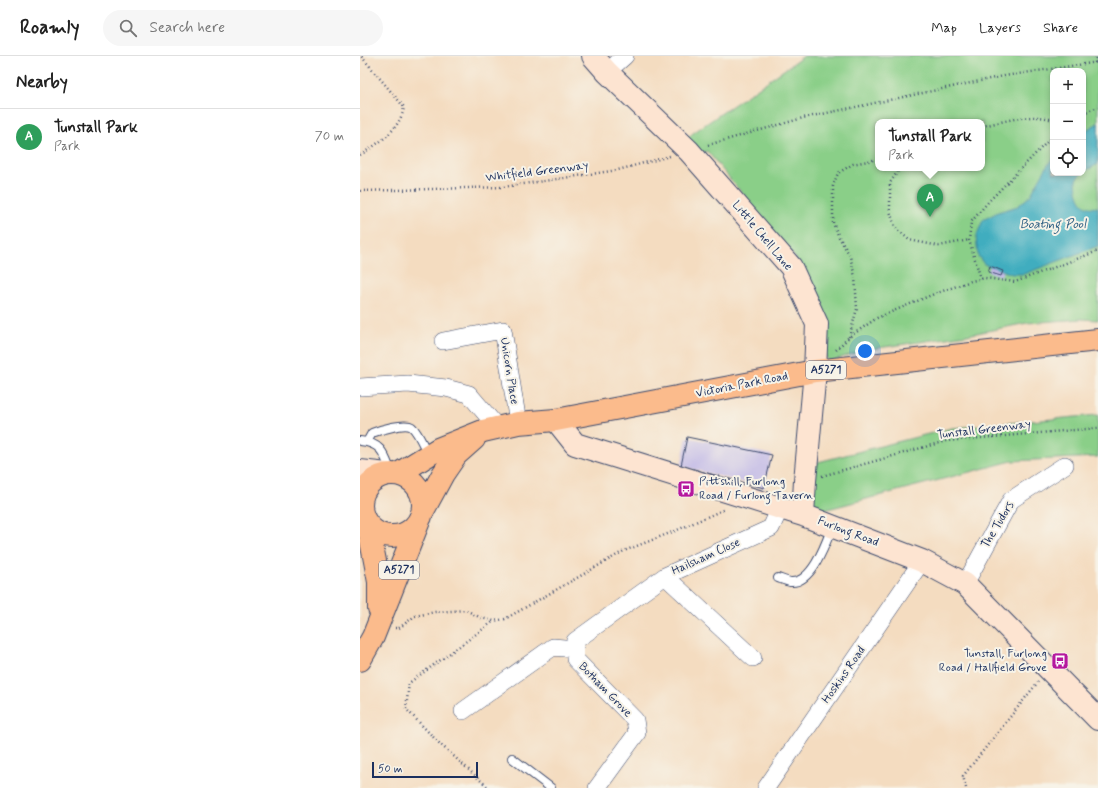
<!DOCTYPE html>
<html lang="en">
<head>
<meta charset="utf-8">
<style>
  :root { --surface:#fff; --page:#f6f6f6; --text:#222; --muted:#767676; --line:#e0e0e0; --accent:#b5179e }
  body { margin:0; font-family:Mynerve,sans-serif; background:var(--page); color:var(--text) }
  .controls { position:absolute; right:12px; top:12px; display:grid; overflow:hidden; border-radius:8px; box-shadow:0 2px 6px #0003 }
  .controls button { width:36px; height:36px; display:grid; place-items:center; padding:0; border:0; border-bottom:1px solid var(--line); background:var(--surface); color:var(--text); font:20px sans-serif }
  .scale { position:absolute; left:12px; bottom:10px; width:106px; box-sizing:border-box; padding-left:4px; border:2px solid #1b2f5e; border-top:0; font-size:11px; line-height:14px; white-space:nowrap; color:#1b2f5e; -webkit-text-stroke:3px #f7f3e8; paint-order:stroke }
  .you { position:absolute; left:505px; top:295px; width:14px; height:14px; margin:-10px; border:3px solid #fff; border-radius:50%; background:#1a73e8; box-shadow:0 0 0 6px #1a73e833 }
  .badge { display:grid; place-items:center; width:26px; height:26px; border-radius:50%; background:var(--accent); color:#fff; font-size:13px; font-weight:700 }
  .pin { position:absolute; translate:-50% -33px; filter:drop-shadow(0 1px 2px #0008) }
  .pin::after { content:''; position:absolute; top:21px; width:14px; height:12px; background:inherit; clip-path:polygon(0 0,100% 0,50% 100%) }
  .popup { position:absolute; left:515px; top:63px; width:110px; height:52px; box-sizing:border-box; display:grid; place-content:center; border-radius:8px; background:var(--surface); filter:drop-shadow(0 1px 3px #0005); font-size:13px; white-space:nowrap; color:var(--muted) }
  .popup b { font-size:15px; color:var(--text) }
  .popup::after { content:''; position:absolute; left:50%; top:100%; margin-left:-8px; border:8px solid transparent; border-top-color:var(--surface) }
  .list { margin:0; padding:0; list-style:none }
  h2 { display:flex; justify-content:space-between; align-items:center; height:52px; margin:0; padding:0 16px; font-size:17px }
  h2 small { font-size:13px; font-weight:400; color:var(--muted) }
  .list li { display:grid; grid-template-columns:26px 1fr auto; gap:12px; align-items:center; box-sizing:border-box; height:56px; padding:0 16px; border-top:1px solid var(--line) }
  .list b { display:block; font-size:15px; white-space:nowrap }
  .list p { margin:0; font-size:13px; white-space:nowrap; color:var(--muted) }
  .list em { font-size:13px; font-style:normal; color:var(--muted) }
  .icon { flex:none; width:22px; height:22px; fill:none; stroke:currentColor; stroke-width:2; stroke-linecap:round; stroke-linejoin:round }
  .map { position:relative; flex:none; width:738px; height:732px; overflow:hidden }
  header { display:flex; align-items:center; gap:24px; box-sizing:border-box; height:56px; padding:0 20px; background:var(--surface); border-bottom:1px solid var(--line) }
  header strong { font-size:19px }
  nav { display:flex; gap:22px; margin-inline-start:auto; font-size:14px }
  .search { width:280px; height:36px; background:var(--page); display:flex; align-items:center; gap:10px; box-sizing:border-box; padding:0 14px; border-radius:22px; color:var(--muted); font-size:15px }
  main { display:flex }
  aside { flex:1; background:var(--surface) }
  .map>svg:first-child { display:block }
</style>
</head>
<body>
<header>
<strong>Roamly</strong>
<div class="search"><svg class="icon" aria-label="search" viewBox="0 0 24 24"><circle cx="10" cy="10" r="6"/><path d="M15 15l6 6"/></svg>Search here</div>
<nav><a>Map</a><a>Layers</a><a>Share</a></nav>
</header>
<main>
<aside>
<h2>Nearby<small></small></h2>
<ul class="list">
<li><span class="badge" style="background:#2e9e5b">A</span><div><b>Tunstall Park</b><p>Park</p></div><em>70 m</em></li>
</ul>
</aside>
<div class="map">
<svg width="738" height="732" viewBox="0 0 738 732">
  <rect width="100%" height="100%" fill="#f7f3e8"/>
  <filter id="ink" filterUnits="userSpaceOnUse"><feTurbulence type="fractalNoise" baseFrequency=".025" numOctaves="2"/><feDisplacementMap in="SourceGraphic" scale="8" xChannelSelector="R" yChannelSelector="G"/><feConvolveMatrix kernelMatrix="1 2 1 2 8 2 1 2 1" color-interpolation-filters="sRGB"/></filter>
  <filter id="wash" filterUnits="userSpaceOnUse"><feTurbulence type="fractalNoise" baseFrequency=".012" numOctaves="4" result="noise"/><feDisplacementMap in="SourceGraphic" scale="16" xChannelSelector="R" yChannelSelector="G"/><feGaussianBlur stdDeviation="0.9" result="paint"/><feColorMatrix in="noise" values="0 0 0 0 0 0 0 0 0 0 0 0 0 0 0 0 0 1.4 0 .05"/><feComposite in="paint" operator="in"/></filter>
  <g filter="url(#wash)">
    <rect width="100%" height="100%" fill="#f4dcc0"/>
    <!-- green -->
    <path fill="#8acf88" stroke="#527f73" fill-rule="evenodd" d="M444,0H738V264L721,263L667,267L607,279L504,294L469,306L465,300L437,204L347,95L335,101L322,87L333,77ZM693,15H723V117H693ZM518,66H622V112H518Z
      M738,359V401L652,405L468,453L451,462L446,409L592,372Z"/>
    <!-- water -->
    <path fill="#40adbf" stroke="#2e6e8e" d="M738,67V108L723,116V76Z
      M693,102V117H722L716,123C716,137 720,155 738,151V190L664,218H652L624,208L618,200L616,181L623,164L638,156L658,150L670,140L689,107Z"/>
    <g id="blocks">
      <!-- building -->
      <path fill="#beb5e6" d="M630,210L643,215L641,220L628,216Z
        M327,381L412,399L404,432L321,410Z"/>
    </g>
  </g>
  <g filter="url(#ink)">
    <use href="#blocks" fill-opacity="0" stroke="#3c496d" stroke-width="1"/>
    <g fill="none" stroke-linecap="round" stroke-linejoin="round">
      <!-- lane casing -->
      <g stroke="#3c496d" stroke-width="10">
        <path id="lane" d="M0,385C22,387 24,398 31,416
          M7,386L12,377C20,374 45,366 52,371C58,376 64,391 68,398
          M418,522C421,523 426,525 430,526C452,528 466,487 472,471
          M152,702L191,732"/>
      </g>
      <!-- street casing -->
      <g stroke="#3c496d" stroke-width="18">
        <path id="street" d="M247,16L265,0
          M83,285L143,274L158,367
          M0,331L48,328L86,332L109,338L137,371
          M605,528L651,444L705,409
          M393,602L305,520L411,472L420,452
          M103,655L193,591L215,593
          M237,732L277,677L275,664L215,603V585L305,520
          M406,732L562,505"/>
      </g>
      <!-- secondary casing -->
      <g stroke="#3c496d" stroke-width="24">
        <path id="secondary" d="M233,0L247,16L329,95L431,211L457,268L455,315L445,425L443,459
          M196,364L215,388L443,459L562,505L605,528L738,663
          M0,415L27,418"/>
      </g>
      <!-- primary casing -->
      <g stroke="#3c496d" stroke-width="24">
        <path id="primary" d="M1 449a31 31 0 1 1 62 0a31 31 0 1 1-62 0Z
          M38,418L78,393L123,375L158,367L196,364L455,315L738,284
          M63,455L83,418L96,399L114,383
          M8,469L19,526V553
          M0,604L13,581L59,465"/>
      </g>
      <!-- path -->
      <path stroke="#3c496d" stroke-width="2.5" stroke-dasharray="1 3" stroke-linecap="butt" d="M735,7L736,0
        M723,57L738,51
        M622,70C644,66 671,56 693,64
        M348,89L443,62L644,20L738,6
        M0,99C19,87 40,74 44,51L1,0
        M540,112L530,127V155L535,171L549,184L579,190L609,184
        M0,135L143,131L258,114L310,100
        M621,223L609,184L611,166L629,145L693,80
        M489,281L497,253L495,221L490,200L479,181L473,167V130L478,117L493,108L518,103
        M476,294L489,281L517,262L574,238L611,225L625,222L655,226L738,195
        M462,420L586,385L738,372
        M35,572H39L55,560L75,556L106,554L121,562L134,565L145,563L264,495L315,475L365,453
        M46,653L49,627L134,565
        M48,655L80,688L129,732
        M606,732L603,720L678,626"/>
      <!-- lane -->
      <use href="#lane" stroke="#fff" stroke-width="8"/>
      <!-- street -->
      <use href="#street" stroke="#fff" stroke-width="17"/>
      <!-- secondary -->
      <use href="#secondary" stroke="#fde4d1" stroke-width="22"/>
      <!-- primary -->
      <use href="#primary" stroke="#fbbb8c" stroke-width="22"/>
    </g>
  </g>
  <!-- icons -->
  <defs>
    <g id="bus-square" transform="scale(0.9)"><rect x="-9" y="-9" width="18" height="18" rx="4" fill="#b5179e" stroke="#f7f3e8"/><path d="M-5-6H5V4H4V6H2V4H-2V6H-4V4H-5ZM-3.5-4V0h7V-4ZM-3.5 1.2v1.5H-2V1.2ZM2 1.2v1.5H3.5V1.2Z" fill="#fff"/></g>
  </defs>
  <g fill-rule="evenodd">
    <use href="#bus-square" x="326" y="433"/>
    <use href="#bus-square" x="700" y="605"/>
  </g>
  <g text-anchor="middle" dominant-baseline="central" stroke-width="4" stroke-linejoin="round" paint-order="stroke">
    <!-- shield labels -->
    <g fill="#f7f3e8" stroke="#5d6a87" stroke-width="1">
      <rect x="446" y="305" width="40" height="18" rx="3"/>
      <rect x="19" y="505" width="40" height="18" rx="3"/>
    </g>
    <g font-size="11" font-weight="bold" fill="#1b2f5e">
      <text x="466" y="314">A5271</text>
      <text x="39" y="514">A5271</text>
    </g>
    <!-- street labels -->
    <g font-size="12" fill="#1b2f5e" stroke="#f7f3e8">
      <text transform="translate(177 116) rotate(-7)">Whitfield Greenway</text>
      <text transform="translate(402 180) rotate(50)">Little Chell Lane</text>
      <text transform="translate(149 315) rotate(81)">Unicorn Place</text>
      <text transform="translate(382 329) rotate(-11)">Victoria Park Road</text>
      <text transform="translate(624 374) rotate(-7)">Tunstall Greenway</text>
      <text transform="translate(638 469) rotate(-59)">The Tudors</text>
      <text transform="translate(488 476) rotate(21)">Furlong Road</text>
      <text transform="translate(346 501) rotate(-24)">Hailsham Close</text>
      <text transform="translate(484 619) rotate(-55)">Hoskins Road</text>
      <text transform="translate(245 634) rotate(46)">Botham Grove</text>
    </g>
    <!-- poi labels -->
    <g font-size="12" fill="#1b2f5e" stroke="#f7f3e8" text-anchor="start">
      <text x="339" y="426">Pittshill, Furlong<tspan x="339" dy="14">Road / Furlong Tavern</tspan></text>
      <text x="687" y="598" text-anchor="end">Tunstall, Furlong<tspan x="687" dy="14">Road / Hallfield Grove</tspan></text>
    </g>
    <!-- water labels -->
    <g font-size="13" font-style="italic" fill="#285b80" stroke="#f7f3e8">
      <text x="693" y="168">Boating Pool</text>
    </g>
  </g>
</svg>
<div class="controls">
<button>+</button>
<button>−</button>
<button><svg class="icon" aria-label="locate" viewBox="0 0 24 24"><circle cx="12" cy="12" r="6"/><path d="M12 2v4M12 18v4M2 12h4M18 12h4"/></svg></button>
</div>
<div class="scale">50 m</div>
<div class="you"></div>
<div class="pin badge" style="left:570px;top:161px;background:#2e9e5b">A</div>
<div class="popup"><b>Tunstall Park</b>Park</div>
</div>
</main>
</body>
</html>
